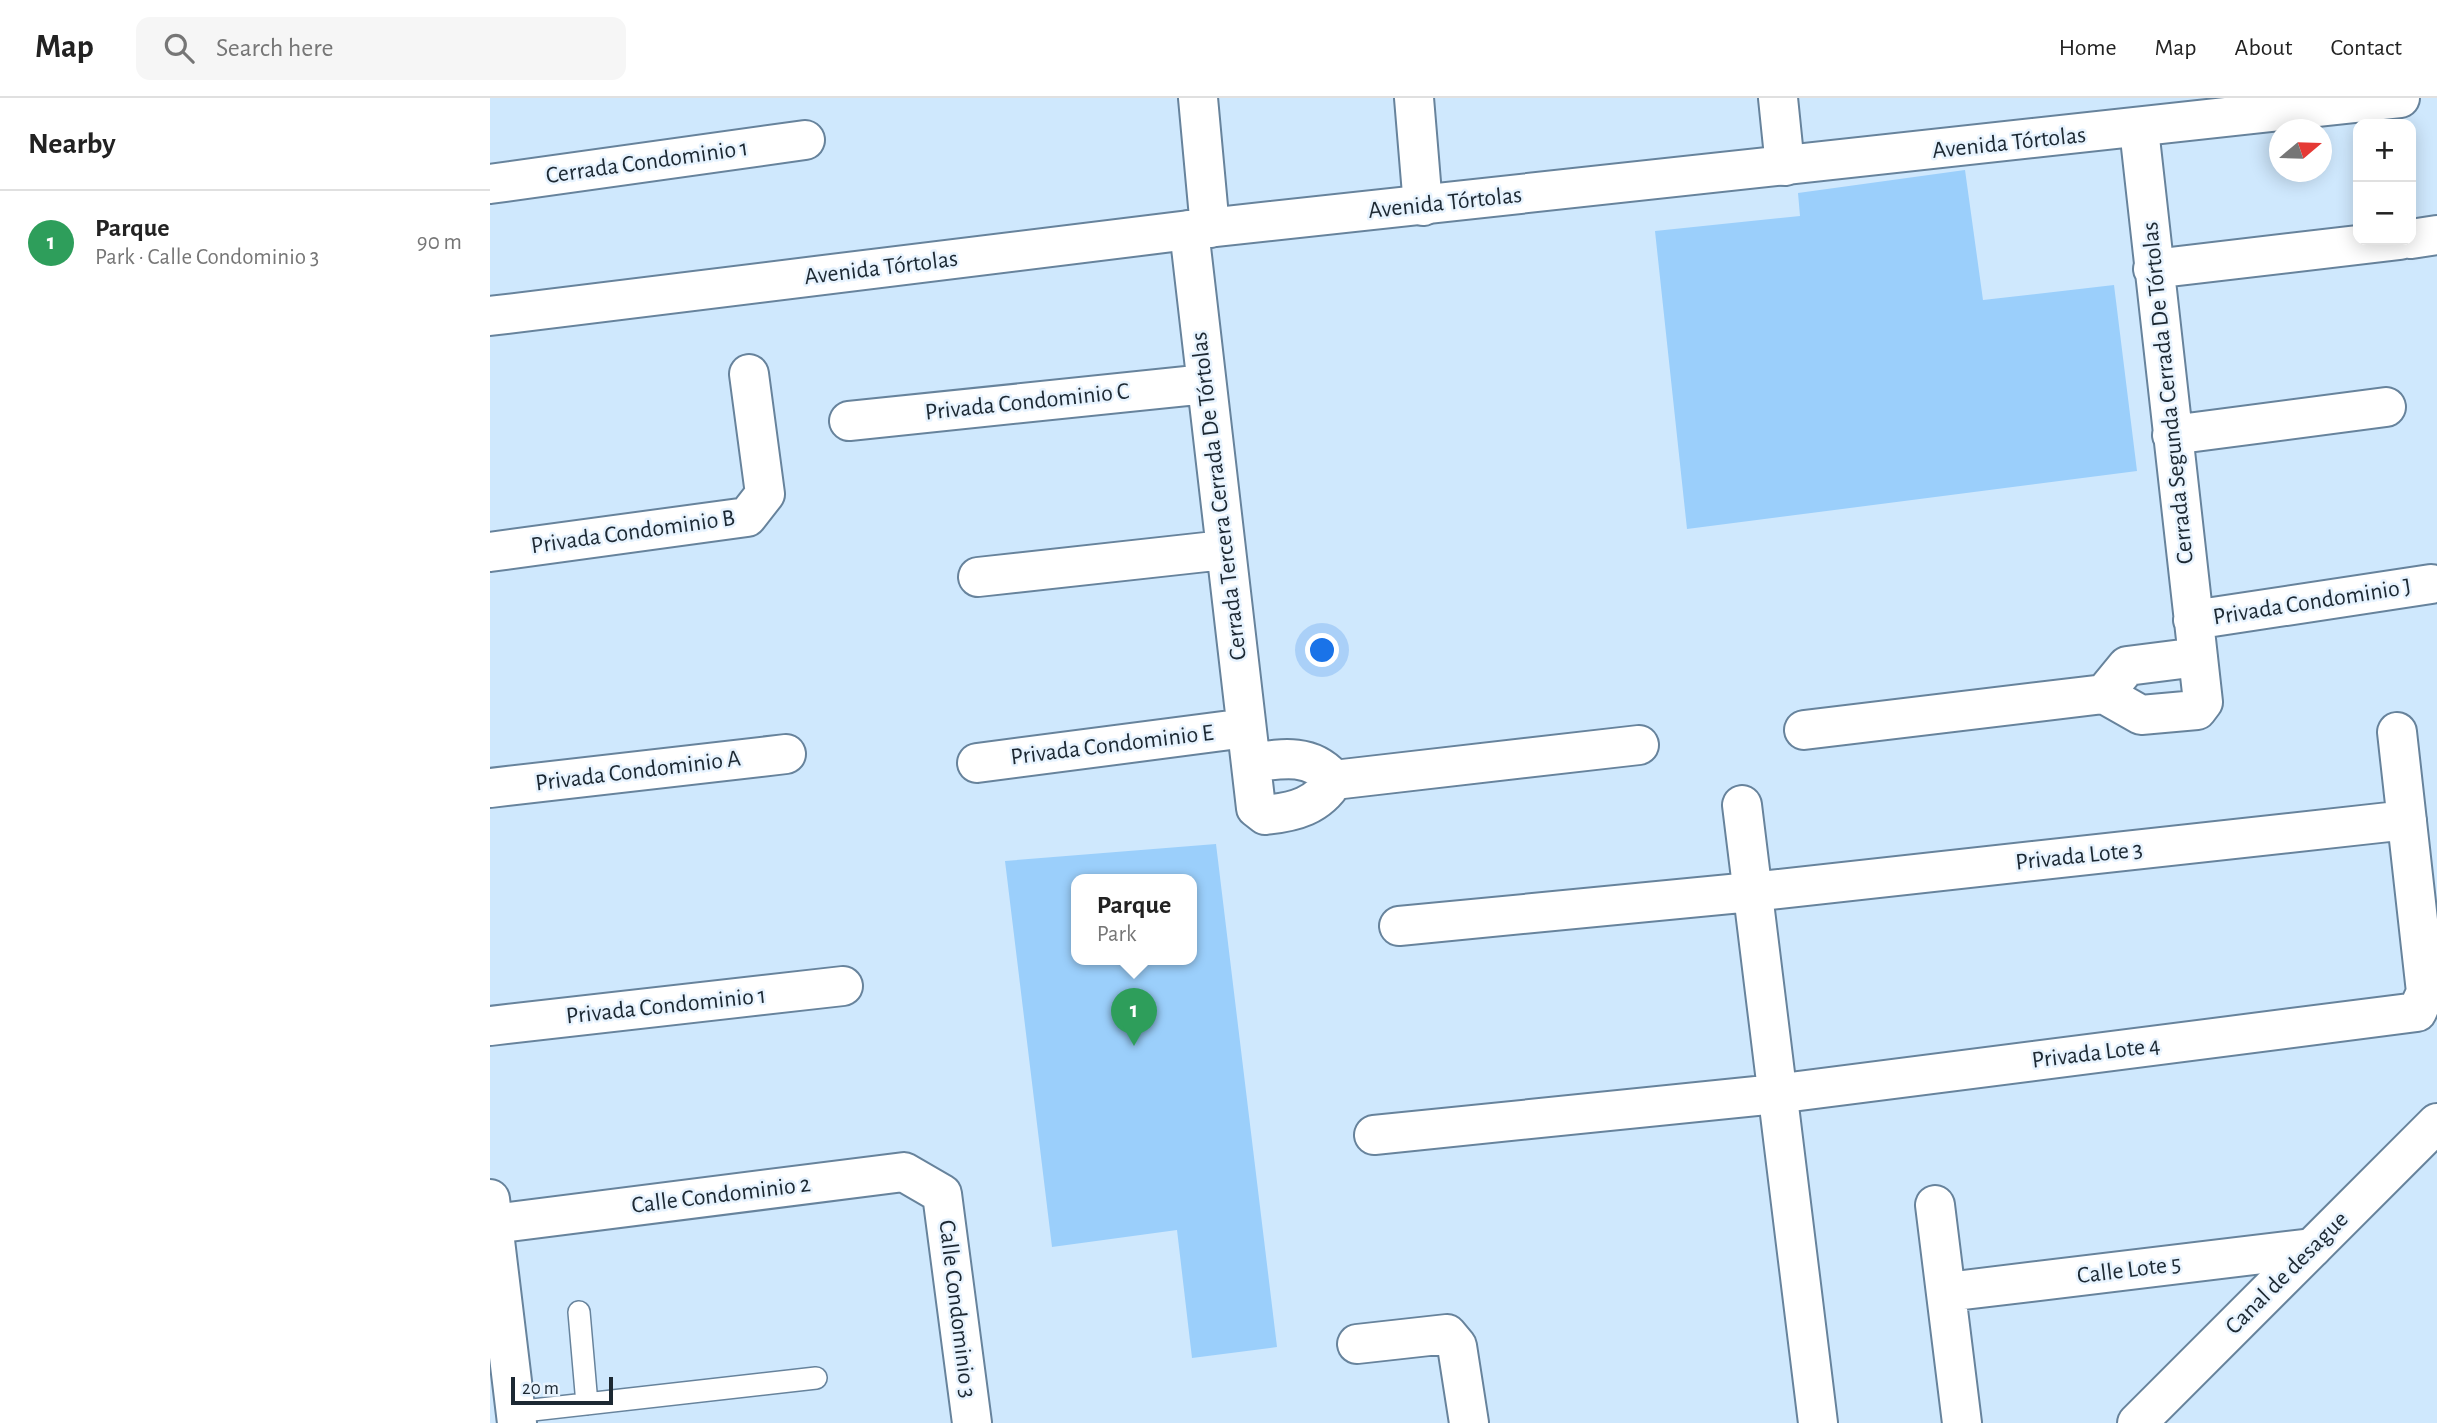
<!DOCTYPE html>
<html lang="en">
<head>
<meta charset="utf-8">
<style>
  :root { --surface:#fff; --page:#f6f6f6; --text:#222; --muted:#767676; --line:#e0e0e0; --accent:#9e6424 }
  body { margin:0; font-family:"Alegreya Sans",sans-serif; background:var(--page); color:var(--text) }
  .controls { position:absolute; right:21px; top:21px; display:grid; overflow:hidden; border-radius:14px; box-shadow:0 4px 18px #0003 }
  .controls button { width:63px; height:63px; display:grid; place-items:center; padding:0; border:0; border-bottom:2px solid var(--line); background:var(--surface); color:var(--text); font:35px sans-serif }
  .compass { position:absolute; left:1779px; top:21px; width:63px; height:63px; border-radius:50%; background:var(--surface); box-shadow:0 4px 18px #0003; rotate:71deg }
  .scale { position:absolute; left:21px; bottom:18px; width:102px; box-sizing:border-box; padding-left:7px; border:4px solid #1c2832; border-top:0; font-size:19px; line-height:24px; white-space:nowrap; color:#1c2832; -webkit-text-stroke:5px #e7f3fe; paint-order:stroke }
  .you { position:absolute; left:833px; top:553px; width:24px; height:24px; margin:-18px; border:5px solid #fff; border-radius:50%; background:#1a73e8; box-shadow:0 0 0 10px #1a73e833 }
  .badge { display:grid; place-items:center; width:46px; height:46px; border-radius:50%; background:var(--accent); color:#fff; font-size:23px; font-weight:700 }
  .pin { position:absolute; translate:-50% -58px; filter:drop-shadow(0 2px 4px #0008) }
  .pin::after { content:''; position:absolute; top:37px; width:24px; height:21px; background:inherit; clip-path:polygon(0 0,100% 0,50% 100%) }
  .popup { position:absolute; left:581px; top:776px; width:126px; height:91px; box-sizing:border-box; display:grid; place-content:center; border-radius:14px; background:var(--surface); filter:drop-shadow(0 2px 5px #0005); font-size:23px; white-space:nowrap; color:var(--muted) }
  .popup b { font-size:26px; color:var(--text) }
  .popup::after { content:''; position:absolute; left:50%; top:100%; margin-left:-14px; border:14px solid transparent; border-top-color:var(--surface) }
  .list { margin:0; padding:0; list-style:none }
  h2 { display:flex; justify-content:space-between; align-items:center; height:91px; margin:0; padding:0 28px; font-size:30px }
  h2 small { font-size:23px; font-weight:400; color:var(--muted) }
  .list li { display:grid; grid-template-columns:46px 1fr auto; gap:21px; align-items:center; box-sizing:border-box; height:105px; padding:0 28px; border-top:2px solid var(--line) }
  .list b { display:block; font-size:26px; white-space:nowrap }
  .list p { margin:0; font-size:23px; white-space:nowrap; color:var(--muted) }
  .list em { font-size:23px; font-style:normal; color:var(--muted) }
  .icon { flex:none; width:38px; height:38px; fill:none; stroke:currentColor; stroke-width:2; stroke-linecap:round; stroke-linejoin:round }
  .map { position:relative; flex:none; width:1947px; height:1325px; overflow:hidden }
  header { display:flex; align-items:center; gap:42px; box-sizing:border-box; height:98px; padding:0 35px; background:var(--surface); border-bottom:2px solid var(--line) }
  header strong { font-size:33px }
  nav { display:flex; gap:38px; margin-inline-start:auto; font-size:24px }
  .search { width:490px; height:63px; background:var(--page); display:flex; align-items:center; gap:18px; box-sizing:border-box; padding:0 24px; border-radius:14px; color:var(--muted); font-size:26px }
  main { display:flex }
  aside { flex:1; background:var(--surface) }
  .map>svg:first-child { display:block }
</style>
</head>
<body>
<header>
<strong>Map</strong>
<div class="search"><svg class="icon" aria-label="search" viewBox="0 0 24 24"><circle cx="10" cy="10" r="6"/><path d="M15 15l6 6"/></svg>Search here</div>
<nav><a>Home</a><a>Map</a><a>About</a><a>Contact</a></nav>
</header>
<main>
<aside>
<h2>Nearby<small></small></h2>
<ul class="list">
<li><span class="badge" style="background:#2e9e5b">1</span><div><b>Parque</b><p>Park · Calle Condominio 3</p></div><em>90 m</em></li>
</ul>
</aside>
<div class="map">
<svg width="1947" height="1325" viewBox="0 0 1947 1325">
  <rect width="100%" height="100%" fill="#cfe8fd"/>
  <!-- green -->
  <path fill="#9bcffb" fill-rule="evenodd" d="M1475,72L1493,202L1624,187L1647,373L1197,431L1165,133L1310,118L1308,95Z
    M726,746L787,1249L702,1260L687,1132L562,1149L515,763ZM586,782H702V862H586Z"/>
  <g fill="none" stroke-linecap="round" stroke-linejoin="round">
    <!-- service casing -->
    <g stroke="#67839c" stroke-width="24">
      <path id="service" d="M89,1214L97,1306
        M25,1314L326,1280"/>
    </g>
    <!-- minor casing -->
    <g stroke="#67839c" stroke-width="42">
      <path id="minor" d="M708,0L720,130
        M924,0L933,108
        M1288,0L1295,68
        M0,86L315,42
        M699,132L766,710L775,717C805,714 828,708 844,682
        M1921,141L1947,137
        M1663,171L1910,142
        M359,323L716,286
        M1682,337L1896,309
        M0,454L257,419L275,396L259,276
        M488,479L734,452
        M1703,522L1941,486
        M1614,596L1637,568L1708,559
        M1314,632L1614,596L1651,617L1707,612L1713,604L1649,31
        M487,665L756,630
        M761,665C793,660 822,655 844,682
        M844,682L1149,647
        M0,690L296,656
        M1252,707L1328,1325
        M909,828L1261,794L1917,722
        M0,928L353,888
        M884,1037L1286,996L1927,914L1936,894L1907,634
        M1445,1107L1472,1325
        M3,1126L414,1074L452,1096L482,1325
        M1457,1194L1822,1150
        M867,1246L957,1236L967,1248L979,1325"/>
    </g>
    <!-- tertiary casing -->
    <g stroke="#67839c" stroke-width="42">
      <path id="tertiary" d="M0,218L699,132L1910,0
        M1647,1325L1947,1025"/>
    </g>
    <!-- secondary casing -->
    <g stroke="#67839c" stroke-width="42">
      <path id="secondary" d="M0,1101L27,1325"/>
    </g>
    <!-- service -->
    <use href="#service" stroke="#fff" stroke-width="21"/>
    <!-- minor -->
    <use href="#minor" stroke="#fff" stroke-width="38"/>
    <!-- tertiary -->
    <use href="#tertiary" stroke="#fff" stroke-width="38"/>
    <!-- secondary -->
    <use href="#secondary" stroke="#fff" stroke-width="38"/>
  </g>
  <g text-anchor="middle" dominant-baseline="central" stroke-width="5" stroke-linejoin="round" paint-order="stroke">
    <!-- street labels -->
    <g font-size="24" fill="#1c2832" stroke="#e7f3fe">
      <text transform="translate(1519 45) rotate(-6)">Avenida Tórtolas</text>
      <text transform="translate(157 64) rotate(-8)">Cerrada Condominio 1</text>
      <text transform="translate(955 105) rotate(-6)">Avenida Tórtolas</text>
      <text transform="translate(391 170) rotate(-7)">Avenida Tórtolas</text>
      <text transform="translate(1678 295) rotate(-96)">Cerrada Segunda Cerrada De Tórtolas</text>
      <text transform="translate(537 304) rotate(-6)">Privada Condominio C</text>
      <text transform="translate(729 398) rotate(-97)">Cerrada Tercera Cerrada De Tórtolas</text>
      <text transform="translate(143 434) rotate(-8)">Privada Condominio B</text>
      <text transform="translate(1822 504) rotate(-9)">Privada Condominio J</text>
      <text transform="translate(622 647) rotate(-7)">Privada Condominio E</text>
      <text transform="translate(148 673) rotate(-7)">Privada Condominio A</text>
      <text transform="translate(1589 758) rotate(-6)">Privada Lote 3</text>
      <text transform="translate(176 908) rotate(-6)">Privada Condominio 1</text>
      <text transform="translate(1606 955) rotate(-7)">Privada Lote 4</text>
      <text transform="translate(231 1097) rotate(-7)">Calle Condominio 2</text>
      <text transform="translate(1639 1172) rotate(-7)">Calle Lote 5</text>
      <text transform="translate(1797 1175) rotate(-45)">Canal de desague</text>
      <text transform="translate(467 1211) rotate(83)">Calle Condominio 3</text>
    </g>
  </g>
</svg>
<div class="controls">
<button>+</button>
<button>−</button>
</div>
<svg class="compass" viewBox="-18 -18 36 36"><path d="M0-13l5 13h-10z" fill="#e53935"/><path d="M0 13l5-13h-10z" fill="#767676"/></svg>
<div class="scale">20 m</div>
<div class="you"></div>
<div class="pin badge" style="left:644px;top:948px;background:#2e9e5b">1</div>
<div class="popup"><b>Parque</b>Park</div>
</div>
</main>
</body>
</html>
